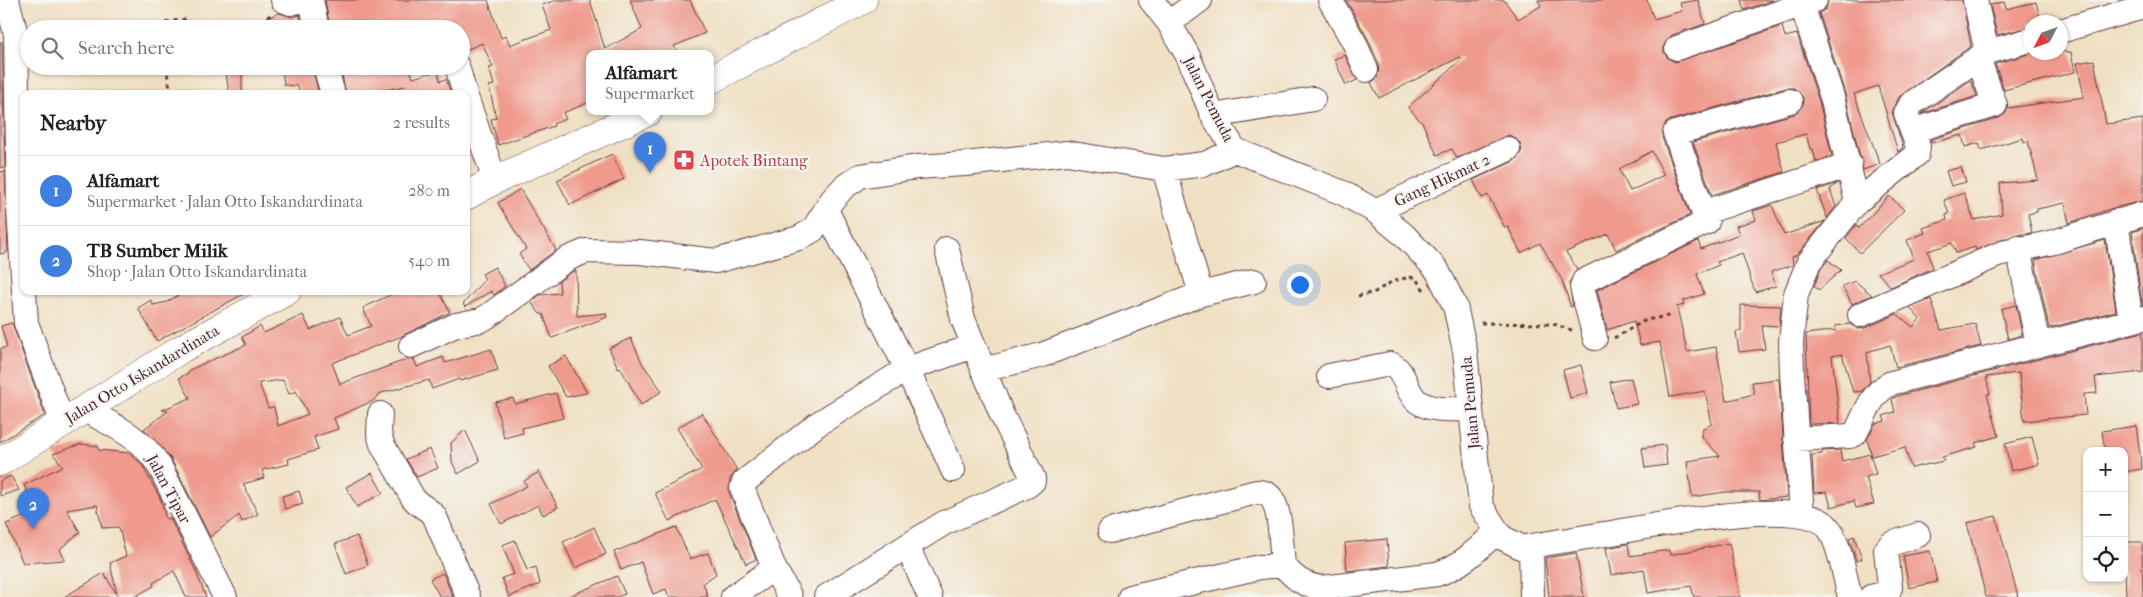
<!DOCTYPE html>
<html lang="en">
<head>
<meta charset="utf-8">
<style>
  :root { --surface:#fff; --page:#f2f2f2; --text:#222; --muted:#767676; --line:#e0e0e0; --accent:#1f6fb2 }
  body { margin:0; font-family:"IM FELL French Canon",serif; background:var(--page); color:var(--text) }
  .controls { position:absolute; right:15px; bottom:15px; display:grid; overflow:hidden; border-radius:10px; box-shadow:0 1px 4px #0004 }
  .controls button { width:45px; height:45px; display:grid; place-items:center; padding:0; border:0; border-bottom:1px solid var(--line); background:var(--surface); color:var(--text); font:25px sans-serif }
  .compass { position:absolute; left:2023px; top:15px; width:45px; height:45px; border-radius:50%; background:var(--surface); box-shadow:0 1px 4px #0004; rotate:229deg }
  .you { position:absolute; left:1299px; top:284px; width:18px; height:18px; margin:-12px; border:4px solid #fff; border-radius:50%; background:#1a73e8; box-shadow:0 0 0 8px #1a73e833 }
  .badge { display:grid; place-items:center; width:32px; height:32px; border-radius:50%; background:var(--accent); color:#fff; font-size:16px; font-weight:700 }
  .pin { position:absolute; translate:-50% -41px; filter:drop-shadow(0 1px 2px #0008) }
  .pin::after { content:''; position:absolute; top:26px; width:18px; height:15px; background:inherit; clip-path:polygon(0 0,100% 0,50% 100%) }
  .popup { position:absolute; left:586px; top:50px; width:128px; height:65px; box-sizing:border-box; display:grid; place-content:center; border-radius:10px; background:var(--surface); filter:drop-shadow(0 1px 4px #0005); font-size:16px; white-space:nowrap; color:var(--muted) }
  .popup b { font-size:19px; color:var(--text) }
  .popup::after { content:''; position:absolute; left:50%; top:100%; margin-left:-10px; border:10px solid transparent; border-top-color:var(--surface) }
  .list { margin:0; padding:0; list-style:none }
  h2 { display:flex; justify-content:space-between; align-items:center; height:65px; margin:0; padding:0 20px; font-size:21px }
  h2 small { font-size:16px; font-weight:400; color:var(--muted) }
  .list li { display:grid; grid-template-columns:32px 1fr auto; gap:15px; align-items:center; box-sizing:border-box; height:70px; padding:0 20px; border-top:1px solid var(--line) }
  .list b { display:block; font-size:19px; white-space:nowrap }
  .list p { margin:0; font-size:16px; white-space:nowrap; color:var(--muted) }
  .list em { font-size:16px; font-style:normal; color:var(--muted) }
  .icon { flex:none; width:28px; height:28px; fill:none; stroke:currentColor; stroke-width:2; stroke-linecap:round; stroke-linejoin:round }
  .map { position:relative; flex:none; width:2143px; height:597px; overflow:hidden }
  .search { position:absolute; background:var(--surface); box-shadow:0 1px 4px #0004; left:20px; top:20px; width:450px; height:55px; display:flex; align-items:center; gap:12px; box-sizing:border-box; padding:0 18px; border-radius:28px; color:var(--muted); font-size:19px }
  .panel { position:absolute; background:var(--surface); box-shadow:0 1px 4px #0004; left:20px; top:90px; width:450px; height:205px; border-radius:10px }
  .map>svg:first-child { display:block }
</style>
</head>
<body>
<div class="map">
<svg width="2143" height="597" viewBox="0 0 2143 597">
  <rect width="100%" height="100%" fill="#f6f6f2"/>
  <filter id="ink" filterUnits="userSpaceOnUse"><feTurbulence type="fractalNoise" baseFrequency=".02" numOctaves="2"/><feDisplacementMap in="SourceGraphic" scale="10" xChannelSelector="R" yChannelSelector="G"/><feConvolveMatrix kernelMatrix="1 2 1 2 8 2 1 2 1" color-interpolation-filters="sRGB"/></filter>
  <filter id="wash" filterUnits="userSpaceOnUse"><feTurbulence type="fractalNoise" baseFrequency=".0096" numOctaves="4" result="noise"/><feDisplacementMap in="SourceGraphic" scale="20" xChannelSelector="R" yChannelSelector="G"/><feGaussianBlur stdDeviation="1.12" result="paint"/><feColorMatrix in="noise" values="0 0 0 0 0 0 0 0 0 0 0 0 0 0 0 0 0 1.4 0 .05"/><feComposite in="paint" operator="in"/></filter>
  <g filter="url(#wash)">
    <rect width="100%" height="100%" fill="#f0e0c3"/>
    <g id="blocks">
      <!-- building -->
      <path fill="#ef9a8c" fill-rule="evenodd" d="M325,0H488L501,38L506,36L510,45L551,30L542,5L557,0H590L605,49L642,29L630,0H690L705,33L674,46L678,54H590V102L563,113L566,119L553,124L554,126L498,145L491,119L496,118L489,86L494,85L489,68L493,67L482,43L461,52V29H330Z
        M1346,0H1504L1518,19L1541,6L1538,0H1647L1654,19L1682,11L1680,3L1698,0L1705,24L1672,35L1664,45V52L1668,58L1675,62L1782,26L1785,37L1797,34L1819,101L1832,156L1816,162L1813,149H1810L1806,134L1776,142L1784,172L1712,195L1693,142L1794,114L1803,105V97L1794,88H1786L1671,120L1665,124L1662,137L1690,215L1616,250L1608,234L1566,252L1577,269L1569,283L1573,306L1571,307L1562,280L1540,243L1521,253L1508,227L1505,228L1488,195L1482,198L1473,180L1514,161L1522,151L1520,143L1515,138L1509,135L1457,158L1452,149L1437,155L1423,124L1408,107L1462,59L1460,57L1379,98L1371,83L1377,78L1379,65L1367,37ZM1652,151L1664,175L1630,191L1619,169Z
        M1741,0H1773L1744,10Z
        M1828,0H1962L1971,46L1899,97L1892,112L1903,147L1898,152L1878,86L1854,94L1880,164L1863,170L1845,94L1819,13L1826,9Z
        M2004,2L2006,9L2036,2L2041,22H2030V27L1997,35L1990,5Z
        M279,13L292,17L300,15L302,24L296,25L297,29H272L267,18Z
        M0,42H2L5,167L0,168Z
        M2035,52H2071L2075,72L2004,90L1995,64Z
        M1345,55L1357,80L1346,85L1334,59Z
        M2094,60L2106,124L2143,119V201L2113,208L2069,223L2065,203L2037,209V212L2028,214L2032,233L2015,235L1976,250L1975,247L1956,253L1952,243L1928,251L1933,268L1891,287L1878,273L1914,259L1907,240L1925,233L1923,228L1947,220L1946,215L1949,214L1944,200L1964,193L1974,220L2002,214L2000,183L2038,180L2028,141L2024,142L2023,138L1981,150L1979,143L1965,147L1962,135L1931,143L1930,140L1999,118L2005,114L2008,108L2084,97L2077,63Z
        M225,66H242V94H229Z
        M282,66H312L319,94H300L298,86L284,85Z
        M376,66H409L413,78L438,71L440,81L446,79L451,94H409L406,86L363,94H346L341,70Z
        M1971,80L1977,96L1921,114Z
        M612,154L624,179L570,205L557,180Z
        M1961,167L1966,182L1951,186L1946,171Z
        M5,171L8,252L0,254V172Z
        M1838,183L1830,189L1836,207L1827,218L1817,190Z
        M520,189L556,250L529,270L519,254L526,249L498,203Z
        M1889,196L1904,210L1860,253L1846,238L1856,225L1859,228Z
        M1772,205L1784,235L1825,221L1797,255L1792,257L1793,265L1771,272L1776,286L1755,292L1742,253L1717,262L1719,265L1697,274L1704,294L1683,301L1684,305L1677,307L1687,352L1716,347L1726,401L1754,394L1752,382L1779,379L1787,497L1760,500L1759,492H1725L1692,497L1687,461L1720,456L1701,436L1703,428L1712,424L1705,391L1670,397L1660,342L1640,345L1634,321L1607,330L1597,290L1698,241L1701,249L1739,234L1736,226L1756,220L1753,211Z
        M2143,228V305H2142L2132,232Z
        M2105,240L2116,311L2049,328L2035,260Z
        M1828,260L1841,270L1819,290L1814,286L1821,269Z
        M495,267L505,286L494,295L491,291L465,307L463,304L485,279L482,274Z
        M573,271H576L577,316L606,313L607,317L552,338L543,314H540L531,302L540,295L560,293L559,281Z
        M1855,281L1872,295L1852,304L1842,286Z
        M185,291H249L157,341L138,308L151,300L153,305L167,302Z
        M398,291H439L450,312L402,336L332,363L340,384L408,359H414L417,367L443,357L445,363L491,349L498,370L460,381L459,379L432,389L429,380L381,393L373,401L334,418L338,429L314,437L318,450L288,459L289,464L262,470L264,478L243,484L258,514L242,522L239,515L210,537L171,459L144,429L168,411L162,410L190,398L179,378L190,372L189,370L246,345L242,337L260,326L264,333L303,315L310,330L340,317L348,335L371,326L363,308ZM283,380L289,394L296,391L308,414L278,426L274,407L268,408L259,383Z
        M1931,299L1941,330L1975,324L1981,346L1896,367L1890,345L1867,352L1870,382L1862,391L1853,392L1842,354L1832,356L1840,423L1809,424L1806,334L1836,330L1835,326L1850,324L1858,329L1865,328L1897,314L1913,327L1920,319L1910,308Z
        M1741,305L1781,306L1779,326L1762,325L1765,349L1739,352L1736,332L1741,331Z
        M2016,305L2022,335L2008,339L2001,309Z
        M12,323L45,415L0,442V349L7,347L1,326Z
        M2143,332V372L2095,377L2097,393L2084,394L2086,415L2024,421L2019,373L1986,377L1990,394H1987L1999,436L1975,443L1977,447L1942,457L1944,461L1911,468L1905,447L1872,456L1867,440L1875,424L1885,421L1883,416L1895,412L1892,399L1897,396Z
        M631,338L642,363L662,391L641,405L620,367L618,368L609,348Z
        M566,356L587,393L566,397L548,366Z
        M1581,365L1588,393L1570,398L1563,370Z
        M1631,378L1637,404L1616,408L1610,382Z
        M556,393L563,418L522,428L523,433L504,438L495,402L513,398L515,404Z
        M702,413L737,470L730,479L729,492L756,559L746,564L715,499L669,521L655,493L702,469L677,428Z
        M2136,426L2142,469L2124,472V451H2105L2102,431Z
        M465,430L480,461L458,474L452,462L451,443Z
        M2032,437L2039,464L2011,471L2005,444Z
        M81,444L98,446V450L130,453L142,465L161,500L166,519L170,518L195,569L206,597H186L174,571L153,583L154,586L134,597H64L104,573L117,595L110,563L126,556L119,527L102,528L97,505L67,510L80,532L60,549L65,560L23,563L6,524L37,511L24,485L63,466L53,454Z
        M1665,445L1667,465L1645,468L1642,448Z
        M430,449L438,468L417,477L406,459Z
        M1840,450L1842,461L1870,454L1876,474L1866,477L1874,504L1856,508L1854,501L1831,507L1827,492L1814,493L1812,455L1822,454V451Z
        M539,472L558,507L543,515L538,505L501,524L491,504L527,486L524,481Z
        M372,473L383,493L357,507L346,487Z
        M11,476L19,490L0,496V481Z
        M299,491L303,504L285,509L282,496Z
        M1996,516L2018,597H1986L1967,523Z
        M594,527L606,554L575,568L563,542Z
        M676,527L690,559L708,553L716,574L703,583L708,597H669L666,589L653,594L641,562L621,570L614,552Z
        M357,536L368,565L346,574L335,544Z
        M1854,536L1862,559L1856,561L1849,538Z
        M1387,539L1389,566L1347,571L1345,543Z
        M515,540L527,570L536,567L540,584L509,597L502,578L514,574L502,545Z
        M2124,542H2142L2143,597H2126Z
        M1729,543L1740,597H1694L1691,586L1648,593L1644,569L1611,575L1606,548L1628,544L1630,556L1669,550L1670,555Z
        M1930,551L1937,582L1909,588L1903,556Z
        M1576,553L1584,597H1549L1545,558Z
        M443,573L453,597H440L430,579Z
        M617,576L625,594L617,597H567Z"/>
    </g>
  </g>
  <g filter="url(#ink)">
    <use href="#blocks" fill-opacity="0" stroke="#633c42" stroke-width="1"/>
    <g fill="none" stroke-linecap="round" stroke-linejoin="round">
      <!-- minor casing -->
      <g stroke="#633c42" stroke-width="26">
        <path id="minor" d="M7,0L16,34L19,210L26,323L62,421
          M283,0L290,3L305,0
          M311,0L317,29
          M1151,0L1169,23L1188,56L1213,116L1235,150L1343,193L1375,211L1404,235L1437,270L1455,306L1465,351L1481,506L1501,537L1523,548C1544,543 1565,541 1586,537C1631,531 1794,494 1826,525C1839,538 1845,579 1850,597
          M1330,0L1355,44L1366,70
          M1975,0L1987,52
          M1802,5L1832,97L1857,202
          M1169,23L1200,0
          M2060,31L2143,7
          M1677,48L1815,0
          M325,66L333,94
          M457,66L465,94
          M466,97L495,180
          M1213,116L1313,99
          M1912,131L1995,105L1978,58
          M1164,169L1201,294
          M826,210L907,369L953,470
          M1375,211L1508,149
          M1705,212L1850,165
          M2116,221L2131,321
          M2018,248L2038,344
          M1860,315L2002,253L2054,242L2143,214
          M1595,338L1582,287L1584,281L1707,222L1675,133L1790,101
          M411,346L456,325L481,320L488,316L567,259L586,251L640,252L716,261L799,238L813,230L832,200L844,187L860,176L917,167L965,164L1067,153L1164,169L1205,164L1235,150
          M983,370L1042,355L1201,294L1254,281
          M1329,376L1390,364C1405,369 1405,391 1417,401C1432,412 1453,409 1470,409
          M83,409C113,425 142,437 160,467L225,597
          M380,414L379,433L382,444L413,498C420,507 429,508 435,517L468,597
          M1796,439L1850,436L1855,434C1866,414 1870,394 1891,383L2143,318
          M1802,515L1792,374L1791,342L1796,294L1809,262L1857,202L1917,154L1918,147L1906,113L1911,104L1987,52L2030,40
          M1110,531L1256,492C1260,492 1264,492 1267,494C1282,503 1281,549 1283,565
          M1531,546L1532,597
          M733,597L774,568
          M790,597L774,568L742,488L744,482L819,423L907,369L974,346
          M826,597L907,546
          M930,597L907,546L944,523L1027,486L1033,481V478L1002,415L963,319L947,249
          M1130,597L1260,567L1283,565C1295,579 1303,585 1322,588L1437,574C1462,566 1478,549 1496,532
          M1871,597L1888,593L1890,587L1886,550L1891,544L1918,535"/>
      </g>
      <!-- major casing -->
      <g stroke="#633c42" stroke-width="29">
        <path id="major" d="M710,80L863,0
          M466,196L495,180L648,112
          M0,462L181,349L287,291"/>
      </g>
      <!-- path -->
      <path stroke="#633c42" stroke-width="3" stroke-dasharray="4 4" stroke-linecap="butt" d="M161,29L167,22L186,19L199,29
        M256,29L271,14
        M166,66L171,94
        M1358,296L1375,292L1393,281L1410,277L1416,279L1424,290
        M1481,323L1554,324L1574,331
        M1614,338L1646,320L1673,315"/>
      <!-- minor -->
      <use href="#minor" stroke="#fff" stroke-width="24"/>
      <!-- major -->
      <use href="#major" stroke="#fff" stroke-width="28"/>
    </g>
  </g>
  <!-- icons -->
  <defs>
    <g id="pharmacy-square" transform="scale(1.125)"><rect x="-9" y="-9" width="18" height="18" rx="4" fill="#e0444e" stroke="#f6f6f2"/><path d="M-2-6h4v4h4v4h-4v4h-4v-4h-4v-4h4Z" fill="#fff"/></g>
  </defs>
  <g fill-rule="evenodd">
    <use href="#pharmacy-square" x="684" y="160"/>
  </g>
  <g text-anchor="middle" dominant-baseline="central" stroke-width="5" stroke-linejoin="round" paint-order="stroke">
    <!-- street labels -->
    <g font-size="16" fill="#4a1f2b" stroke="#f6f6f2">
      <text transform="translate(1209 99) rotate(63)">Jalan Pemuda</text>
      <text transform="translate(1442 180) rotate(-25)">Gang Hikmat 2</text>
      <text transform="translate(142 374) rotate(-31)">Jalan Otto Iskandardinata</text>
      <text transform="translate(1470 403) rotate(-95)">Jalan Pemuda</text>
      <text transform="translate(169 489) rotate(62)">Jalan Tipar</text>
    </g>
    <!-- health labels -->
    <g font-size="16" fill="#be3a42" stroke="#f6f6f2" text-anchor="start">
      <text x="700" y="160">Apotek Bintang</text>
    </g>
  </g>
</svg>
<div class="controls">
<button>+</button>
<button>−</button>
<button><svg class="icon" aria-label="locate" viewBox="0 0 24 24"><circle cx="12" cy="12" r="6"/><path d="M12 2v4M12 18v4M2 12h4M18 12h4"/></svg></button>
</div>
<svg class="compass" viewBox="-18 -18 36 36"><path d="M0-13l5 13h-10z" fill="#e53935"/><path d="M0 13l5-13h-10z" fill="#767676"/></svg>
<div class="you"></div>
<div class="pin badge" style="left:650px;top:173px;background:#3f7fe0">1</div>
<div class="popup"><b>Alfamart</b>Supermarket</div>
<div class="pin badge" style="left:33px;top:529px;background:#3f7fe0">2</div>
<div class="search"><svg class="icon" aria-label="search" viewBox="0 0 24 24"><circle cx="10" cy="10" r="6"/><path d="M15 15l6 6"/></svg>Search here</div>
<section class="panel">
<h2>Nearby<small>2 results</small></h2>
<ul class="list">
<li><span class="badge" style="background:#3f7fe0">1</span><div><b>Alfamart</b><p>Supermarket · Jalan Otto Iskandardinata</p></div><em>280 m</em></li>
<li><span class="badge" style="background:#3f7fe0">2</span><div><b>TB Sumber Milik</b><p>Shop · Jalan Otto Iskandardinata</p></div><em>540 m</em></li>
</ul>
</section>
</div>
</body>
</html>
